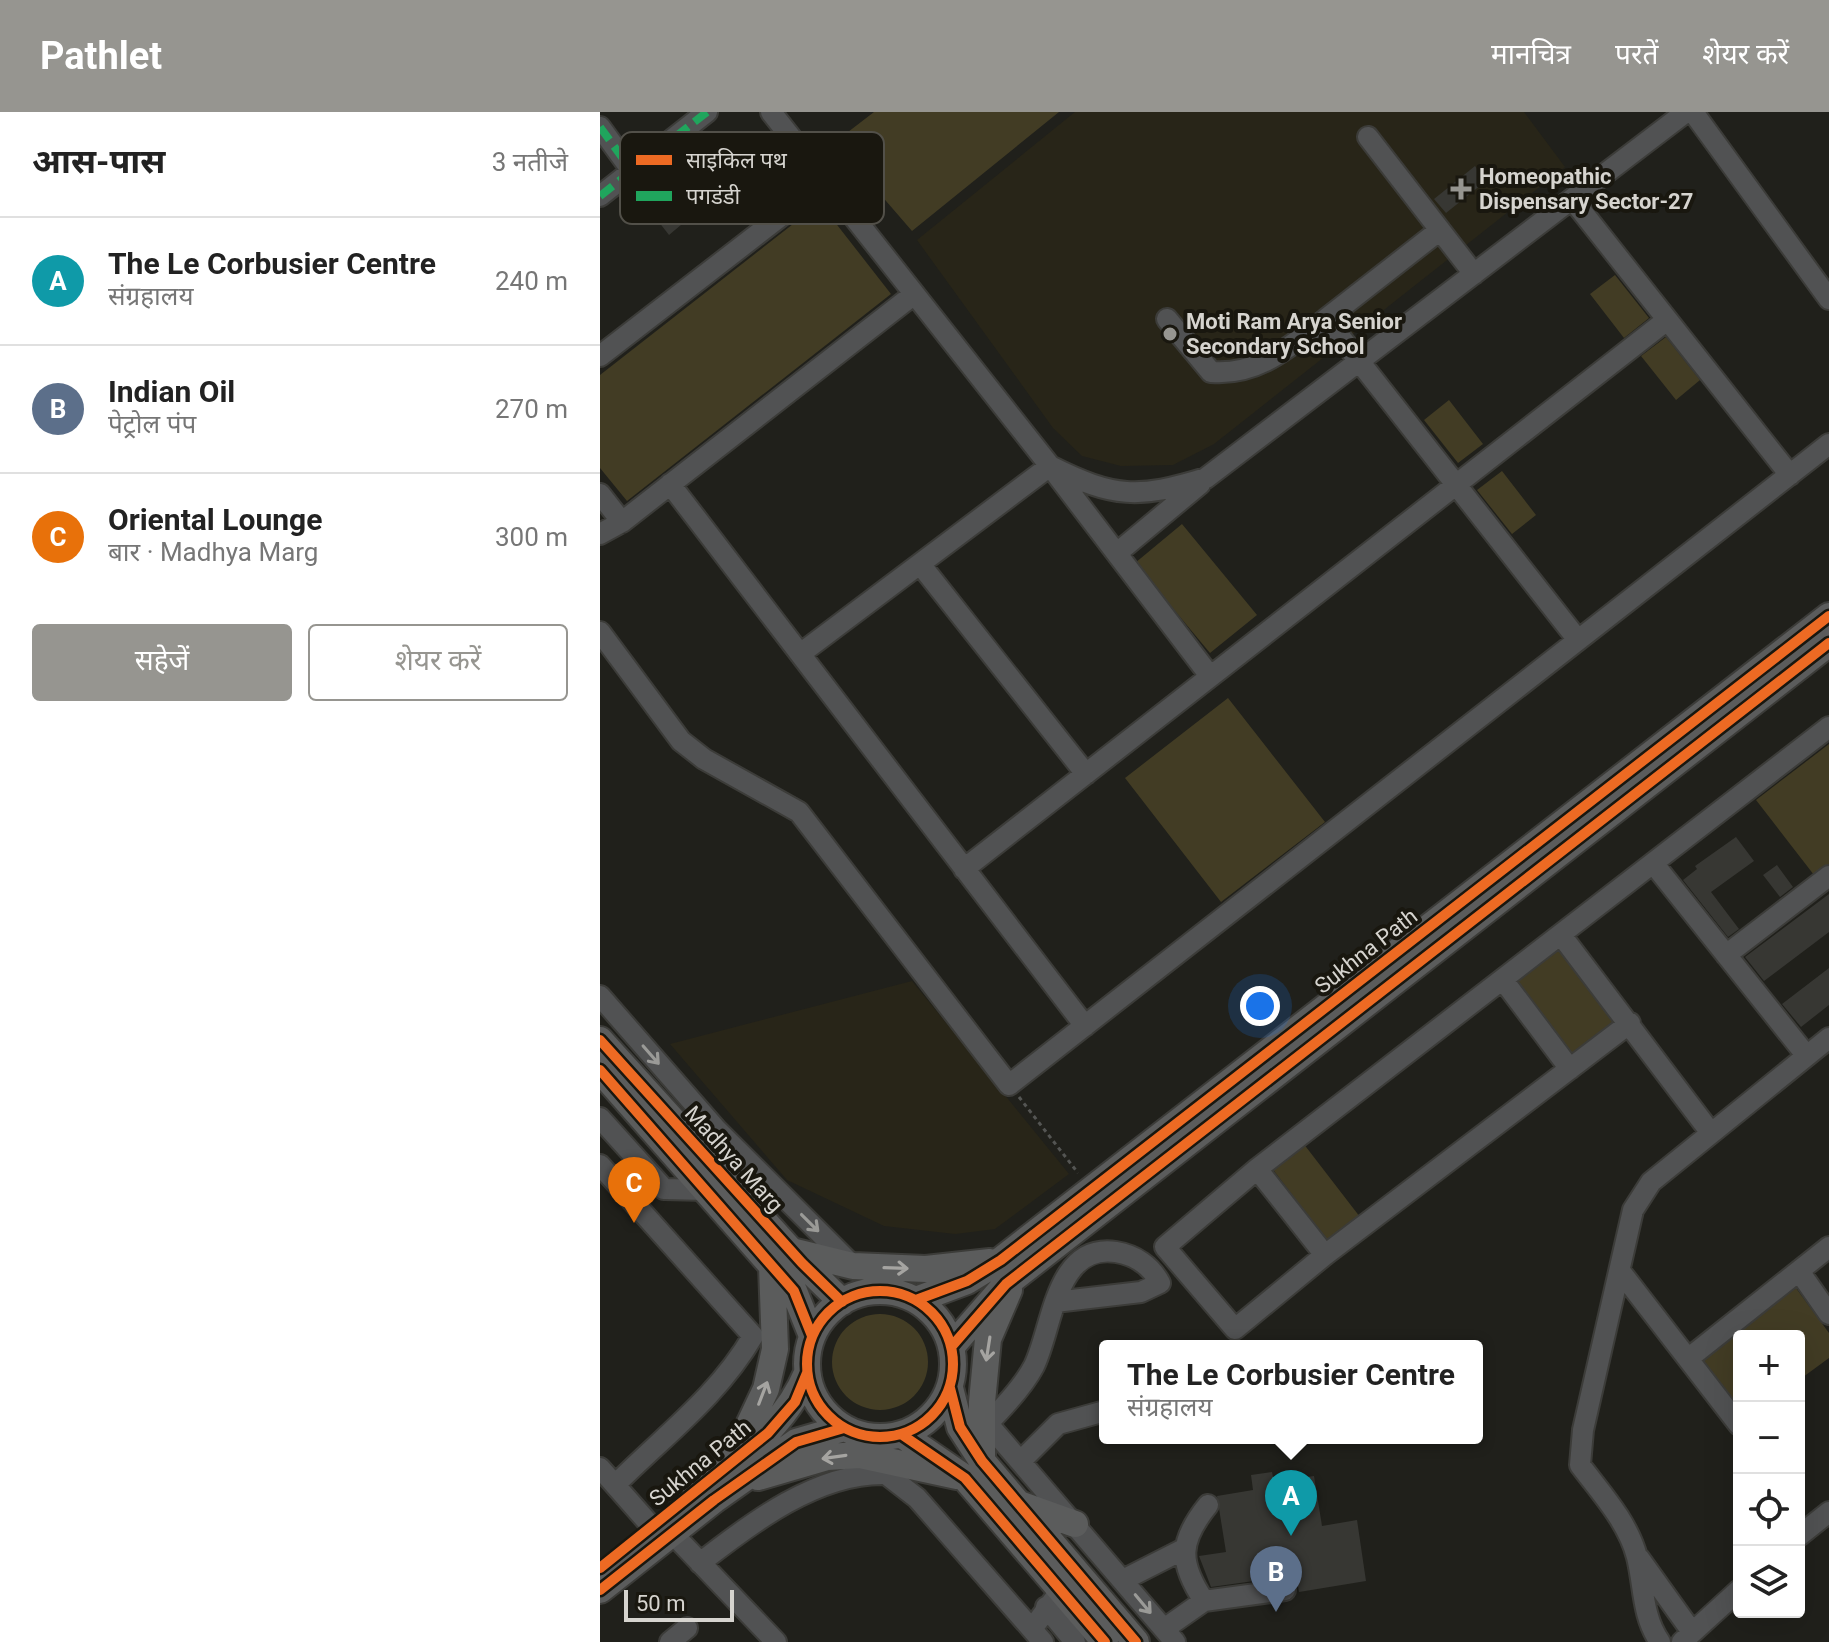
<!DOCTYPE html>
<html lang="hi">
<head>
<meta charset="utf-8">
<style>
  :root { --surface:#fff; --page:#f6f6f6; --text:#222; --muted:#767676; --line:#e0e0e0; --accent:#969590 }
  body { margin:0; font-family:Roboto,"Noto Sans Devanagari",sans-serif; background:var(--page); color:var(--text) }
  .controls { position:absolute; right:24px; bottom:24px; display:grid; overflow:hidden; border-radius:8px; box-shadow:0 8px 32px #0002 }
  .controls button { width:72px; height:72px; display:grid; place-items:center; padding:0; border:0; border-bottom:2px solid var(--line); background:var(--surface); color:var(--text); font:40px sans-serif }
  .scale { position:absolute; left:24px; bottom:20px; width:110px; box-sizing:border-box; padding-left:8px; border:4px solid #d6d4cf; border-top:0; font-size:22px; line-height:28px; white-space:nowrap; color:#d6d4cf; -webkit-text-stroke:6px #19170f; paint-order:stroke }
  .you { position:absolute; left:660px; top:894px; width:28px; height:28px; margin:-20px; border:6px solid #fff; border-radius:50%; background:#1a73e8; box-shadow:0 0 0 12px #1a73e833 }
  .badge { display:grid; place-items:center; width:52px; height:52px; border-radius:50%; background:var(--accent); color:#fff; font-size:26px; font-weight:700 }
  .pin { position:absolute; translate:-50% -66px; filter:drop-shadow(0 2px 4px #0008) }
  .pin::after { content:''; position:absolute; top:42px; width:28px; height:24px; background:inherit; clip-path:polygon(0 0,100% 0,50% 100%) }
  .popup { position:absolute; left:499px; top:1228px; width:384px; height:104px; box-sizing:border-box; display:grid; place-content:center; border-radius:8px; background:var(--surface); filter:drop-shadow(0 2px 6px #0005); font-size:26px; white-space:nowrap; color:var(--muted) }
  .popup b { font-size:30px; color:var(--text) }
  .popup::after { content:''; position:absolute; left:50%; top:100%; margin-left:-16px; border:16px solid transparent; border-top-color:var(--surface) }
  .list { margin:0; padding:0; list-style:none }
  h2 { display:flex; justify-content:space-between; align-items:center; height:104px; margin:0; padding:0 32px; font-size:34px }
  h2 small { font-size:26px; font-weight:400; color:var(--muted) }
  .list li { display:grid; grid-template-columns:52px 1fr auto; gap:24px; align-items:center; box-sizing:border-box; height:128px; padding:0 32px; border-top:2px solid var(--line) }
  .list b { display:block; font-size:30px; white-space:nowrap }
  .list p { margin:0; font-size:26px; white-space:nowrap; color:var(--muted) }
  .list em { font-size:26px; font-style:normal; color:var(--muted) }
  .actions { display:flex; gap:16px; padding:24px 32px }
  .actions a { flex:1; padding:18px 0; border:2px solid var(--accent); border-radius:8px; text-align:center; font-size:28px; color:var(--accent) }
  .actions .main { background:var(--accent); color:#fff }
  .icon { flex:none; width:44px; height:44px; fill:none; stroke:currentColor; stroke-width:2; stroke-linecap:round; stroke-linejoin:round }
  .map { position:relative; flex:none; width:1229px; height:1530px; overflow:hidden }
  header { display:flex; align-items:center; gap:48px; box-sizing:border-box; height:112px; padding:0 40px; background:var(--accent); color:#fff }
  header strong { font-size:38px }
  nav { display:flex; gap:44px; margin-inline-start:auto; font-size:28px }
  main { display:flex }
  aside { flex:1; background:var(--surface) }
  .map>svg:first-child { display:block }
</style>
</head>
<body>
<header>
<strong>Pathlet</strong>
<nav><a>मानचित्र</a><a>परतें</a><a>शेयर करें</a></nav>
</header>
<main>
<aside>
<h2>आस-पास<small>3 नतीजे</small></h2>
<ul class="list">
<li><span class="badge" style="background:#0f9aa8">A</span><div><b>The Le Corbusier Centre</b><p>संग्रहालय</p></div><em>240 m</em></li>
<li><span class="badge" style="background:#5c6f8a">B</span><div><b>Indian Oil</b><p>पेट्रोल पंप</p></div><em>270 m</em></li>
<li><span class="badge" style="background:#e8710a">C</span><div><b>Oriental Lounge</b><p>बार · Madhya Marg</p></div><em>300 m</em></li>
</ul>
<div class="actions"><a class="main">सहेजें</a><a>शेयर करें</a></div>
</aside>
<div class="map">
<svg width="1229" height="1530" viewBox="0 0 1229 1530">
  <rect width="100%" height="100%" fill="#20201b"/>
  <!-- built -->
  <path fill="#282518" d="M475,0H924L965,55L614,332L573,353L521,354L482,344L453,316L317,128Z
    M312,869L469,1062L395,1117L355,1122L284,1114L187,1068L70,932Z"/>
  <!-- green -->
  <path fill="#423c24" d="M274,0H459L312,119L235,30Z
    M220,91L291,182L27,389L0,356V263Z
    M1015,163L1049,206L1024,226L990,182Z
    M1066,225L1100,268L1076,288L1041,244Z
    M849,288L883,332L858,351L824,308Z
    M902,359L936,403L912,422L877,378Z
    M582,412L657,503L610,541L535,451Z
    M628,586L725,710L621,790L525,666Z
    M1229,632V752L1214,763L1156,688Z
    M960,830L1020,911L971,948L910,867Z
    M703,1031L760,1105L728,1130L671,1055Z
    M1196,1176L1229,1221V1246L1199,1268V1224H1139V1298L1101,1246Z
    M232 1250a48 48 0 1 1 96 0a48 48 0 1 1-96 0Z"/>
  <!-- building -->
  <path fill="#373733" d="M875,54L886,69L846,101L834,87Z
    M85,61L90,68L95,65L102,74L96,79L106,92L69,123L48,96Z
    M1136,725L1154,749L1111,780L1139,817L1128,825L1083,768L1097,757L1095,754Z
    M1177,753L1193,775L1180,785L1163,763Z
    M1229,782V820L1164,869L1145,845Z
    M1229,856V893L1201,915L1182,892Z
    M672,1360L674,1370L714,1364L722,1414L757,1408L766,1469L699,1480L696,1463L611,1475L599,1444L626,1440L617,1384L653,1378L651,1363Z"/>
  <g fill="none" stroke-linecap="round" stroke-linejoin="round">
    <!-- minor casing -->
    <g stroke="#3c3c39" stroke-width="24">
      <path id="minor" d="M171,0L450,354C514,386 538,387 606,366L1086,0
        M1093,0L1229,187
        M0,15L32,59
        M768,25L874,162
        M0,84L107,0
        M972,87L1190,363
        M840,118L726,207L978,528
        M567,207L611,260C659,264 690,234 726,207
        M0,244L225,70
        M70,372L485,914
        M0,382L22,410
        M0,422L22,410L313,183
        M517,441L600,372
        M320,452L486,662
        M0,520L81,629L104,647L199,700L409,973L1229,332
        M200,542L450,354L610,564
        M1053,751L1206,943
        M364,757L1067,208
        M961,823L1111,1021
        M1126,843L1229,764
        M903,868L970,957
        M0,884L116,1017L253,1154
        M1030,911L725,1143L635,1217L565,1135L657,1057L1229,615
        M0,1006L64,1077L107,1078
        M0,1053L153,1224C118,1284 64,1324 15,1373
        M657,1057L725,1143
        M1020,1159L1139,1313
        M1199,1159L1229,1202
        M1089,1246L1229,1135
        M382,1305L575,1530
        M387,1312C404,1295 423,1275 434,1254C453,1215 455,1131 516,1140C535,1143 551,1154 560,1171L541,1180L455,1190
        M421,1349L458,1312L505,1299
        M0,1356L52,1415
        M608,1393C579,1429 578,1450 604,1489L685,1478
        M72,1421L176,1530
        M1199,1424L1229,1400
        M1039,1446L1092,1520
        M100,1451C151,1411 218,1360 286,1362L317,1386L443,1530
        M523,1468L584,1437
        M446,1495L475,1530
        M432,1517L461,1478
        M564,1517L604,1489
        M70,1530L87,1516
        M1060,1530C1042,1505 1044,1473 1037,1445C1028,1410 1001,1381 980,1353L983,1318L1033,1098L1051,1070L1229,926
        M1082,1530L1139,1478"/>
    </g>
    <!-- major casing -->
    <g stroke="#3c3c39" stroke-width="30">
      <path id="major" d="M0,928L202,1151L242,1190
        M0,958L194,1179L212,1224
        M192,1139L253,1154L326,1157L390,1150
        M207 1252a73 73 0 1 1 146 0a73 73 0 1 1-146 0Z
        M316,1188L367,1169L401,1148L1229,504
        M352,1234L406,1172L1229,531
        M350,1276L360,1315L382,1349L536,1530
        M301,1322L365,1366L505,1530
        M134,1345L166,1277L175,1237L172,1154
        M382,1349V1290L388,1227L409,1178
        M158,1365L227,1345L260,1343L357,1364
        M94,1382C139,1347 185,1314 207,1261
        M422,1393L475,1412
        M0,1478L114,1388L196,1330L244,1316"/>
    </g>
    <!-- path -->
    <path stroke="#545553" stroke-width="3" stroke-dasharray="4 4" stroke-linecap="butt" d="M419,985L478,1061"/>
    <!-- minor -->
    <use href="#minor" stroke="#515253" stroke-width="20"/>
    <!-- major -->
    <use href="#major" stroke="#5b5c5c" stroke-width="26"/>
    <!-- quiet -->
    <path stroke="#20a55d" stroke-width="8" stroke-dasharray="16 8" stroke-linecap="butt" d="M0,15L32,59
      M0,84L107,0"/>
    <!-- cycleway casing -->
    <g stroke="#19170f" stroke-width="15">
      <path id="cycleway" d="M0,928L202,1151L242,1190
        M0,958L194,1179L212,1224
        M207 1252a73 73 0 1 1 146 0a73 73 0 1 1-146 0Z
        M316,1188L367,1169L401,1148L1229,504
        M352,1234L406,1172L1229,531
        M350,1276L360,1315L382,1349L536,1530
        M301,1322L365,1366L505,1530
        M0,1456L168,1321L195,1290L207,1261
        M0,1478L114,1388L196,1330L244,1316"/>
    </g>
    <!-- cycleway -->
    <use href="#cycleway" stroke="#ed6a23" stroke-width="10"/>
  </g>
  <!-- one-way arrows -->
  <defs><path id="oneway-shaft" d="M-6 0H5M1.5-3L5.5 0L1.5 3" fill="none" stroke-width="1.6" stroke-linecap="round" stroke-linejoin="round" transform="scale(2)"/></defs>
  <g stroke="#9a9a97">
    <use href="#oneway-shaft" transform="translate(51 943) rotate(49)"/>
    <use href="#oneway-shaft" transform="translate(210 1111) rotate(45)"/>
    <use href="#oneway-shaft" transform="translate(543 1492) rotate(50)"/>
  </g>
  <g stroke="#a5a4a1">
    <use href="#oneway-shaft" transform="translate(296 1156) rotate(2)"/>
    <use href="#oneway-shaft" transform="translate(388 1237) rotate(99)"/>
    <use href="#oneway-shaft" transform="translate(163 1281) rotate(-69)"/>
    <use href="#oneway-shaft" transform="translate(234 1345) rotate(172)"/>
  </g>
  <!-- markers -->
  <g fill="#969590" stroke="#19170f" stroke-width="3">
    <path d="M857 65h8v8h8v8h-8v8h-8v-8h-8v-8h8z"/>
    <circle cx="570" cy="222" r="8"/>
  </g>
  <g text-anchor="middle" dominant-baseline="central" stroke-width="8" stroke-linejoin="round" paint-order="stroke">
    <!-- poi labels -->
    <g font-size="22" font-weight="bold" fill="#d6d4cf" stroke="#19170f" text-anchor="start">
      <text x="879" y="64">Homeopathic<tspan x="879" dy="25">Dispensary Sector-27</tspan></text>
      <text x="586" y="209">Moti Ram Arya Senior<tspan x="586" dy="25">Secondary School</tspan></text>
    </g>
    <!-- street labels -->
    <g font-size="22" fill="#d6d4cf" stroke="#19170f">
      <text transform="translate(766 839) rotate(-38)">Sukhna Path</text>
      <text transform="translate(134 1047) rotate(48)">Madhya Marg</text>
      <text transform="translate(100 1351) rotate(-39)">Sukhna Path</text>
    </g>
  </g>
  <!-- legend -->
  <rect x="20" y="20" width="264" height="92" rx="12" fill="#19170f" stroke="#525049" stroke-width="2"/>
  <rect x="36" y="43" width="36" height="10" fill="#ed6a23"/>
  <rect x="36" y="79" width="36" height="10" fill="#20a55d"/>
  <g font-size="22" fill="#d6d4cf">
    <text x="86" y="56">साइकिल पथ</text>
    <text x="86" y="92">पगडंडी</text>
  </g>
</svg>
<div class="controls">
<button>+</button>
<button>−</button>
<button><svg class="icon" aria-label="locate" viewBox="0 0 24 24"><circle cx="12" cy="12" r="6"/><path d="M12 2v4M12 18v4M2 12h4M18 12h4"/></svg></button>
<button><svg class="icon" aria-label="layers" viewBox="0 0 24 24"><path d="M12 4l9 5-9 5-9-5zM3 14l9 5 9-5"/></svg></button>
</div>
<div class="scale">50 m</div>
<div class="you"></div>
<div class="pin badge" style="left:691px;top:1424px;background:#0f9aa8">A</div>
<div class="popup"><b>The Le Corbusier Centre</b>संग्रहालय</div>
<div class="pin badge" style="left:676px;top:1500px;background:#5c6f8a">B</div>
<div class="pin badge" style="left:34px;top:1111px;background:#e8710a">C</div>
</div>
</main>
</body>
</html>
